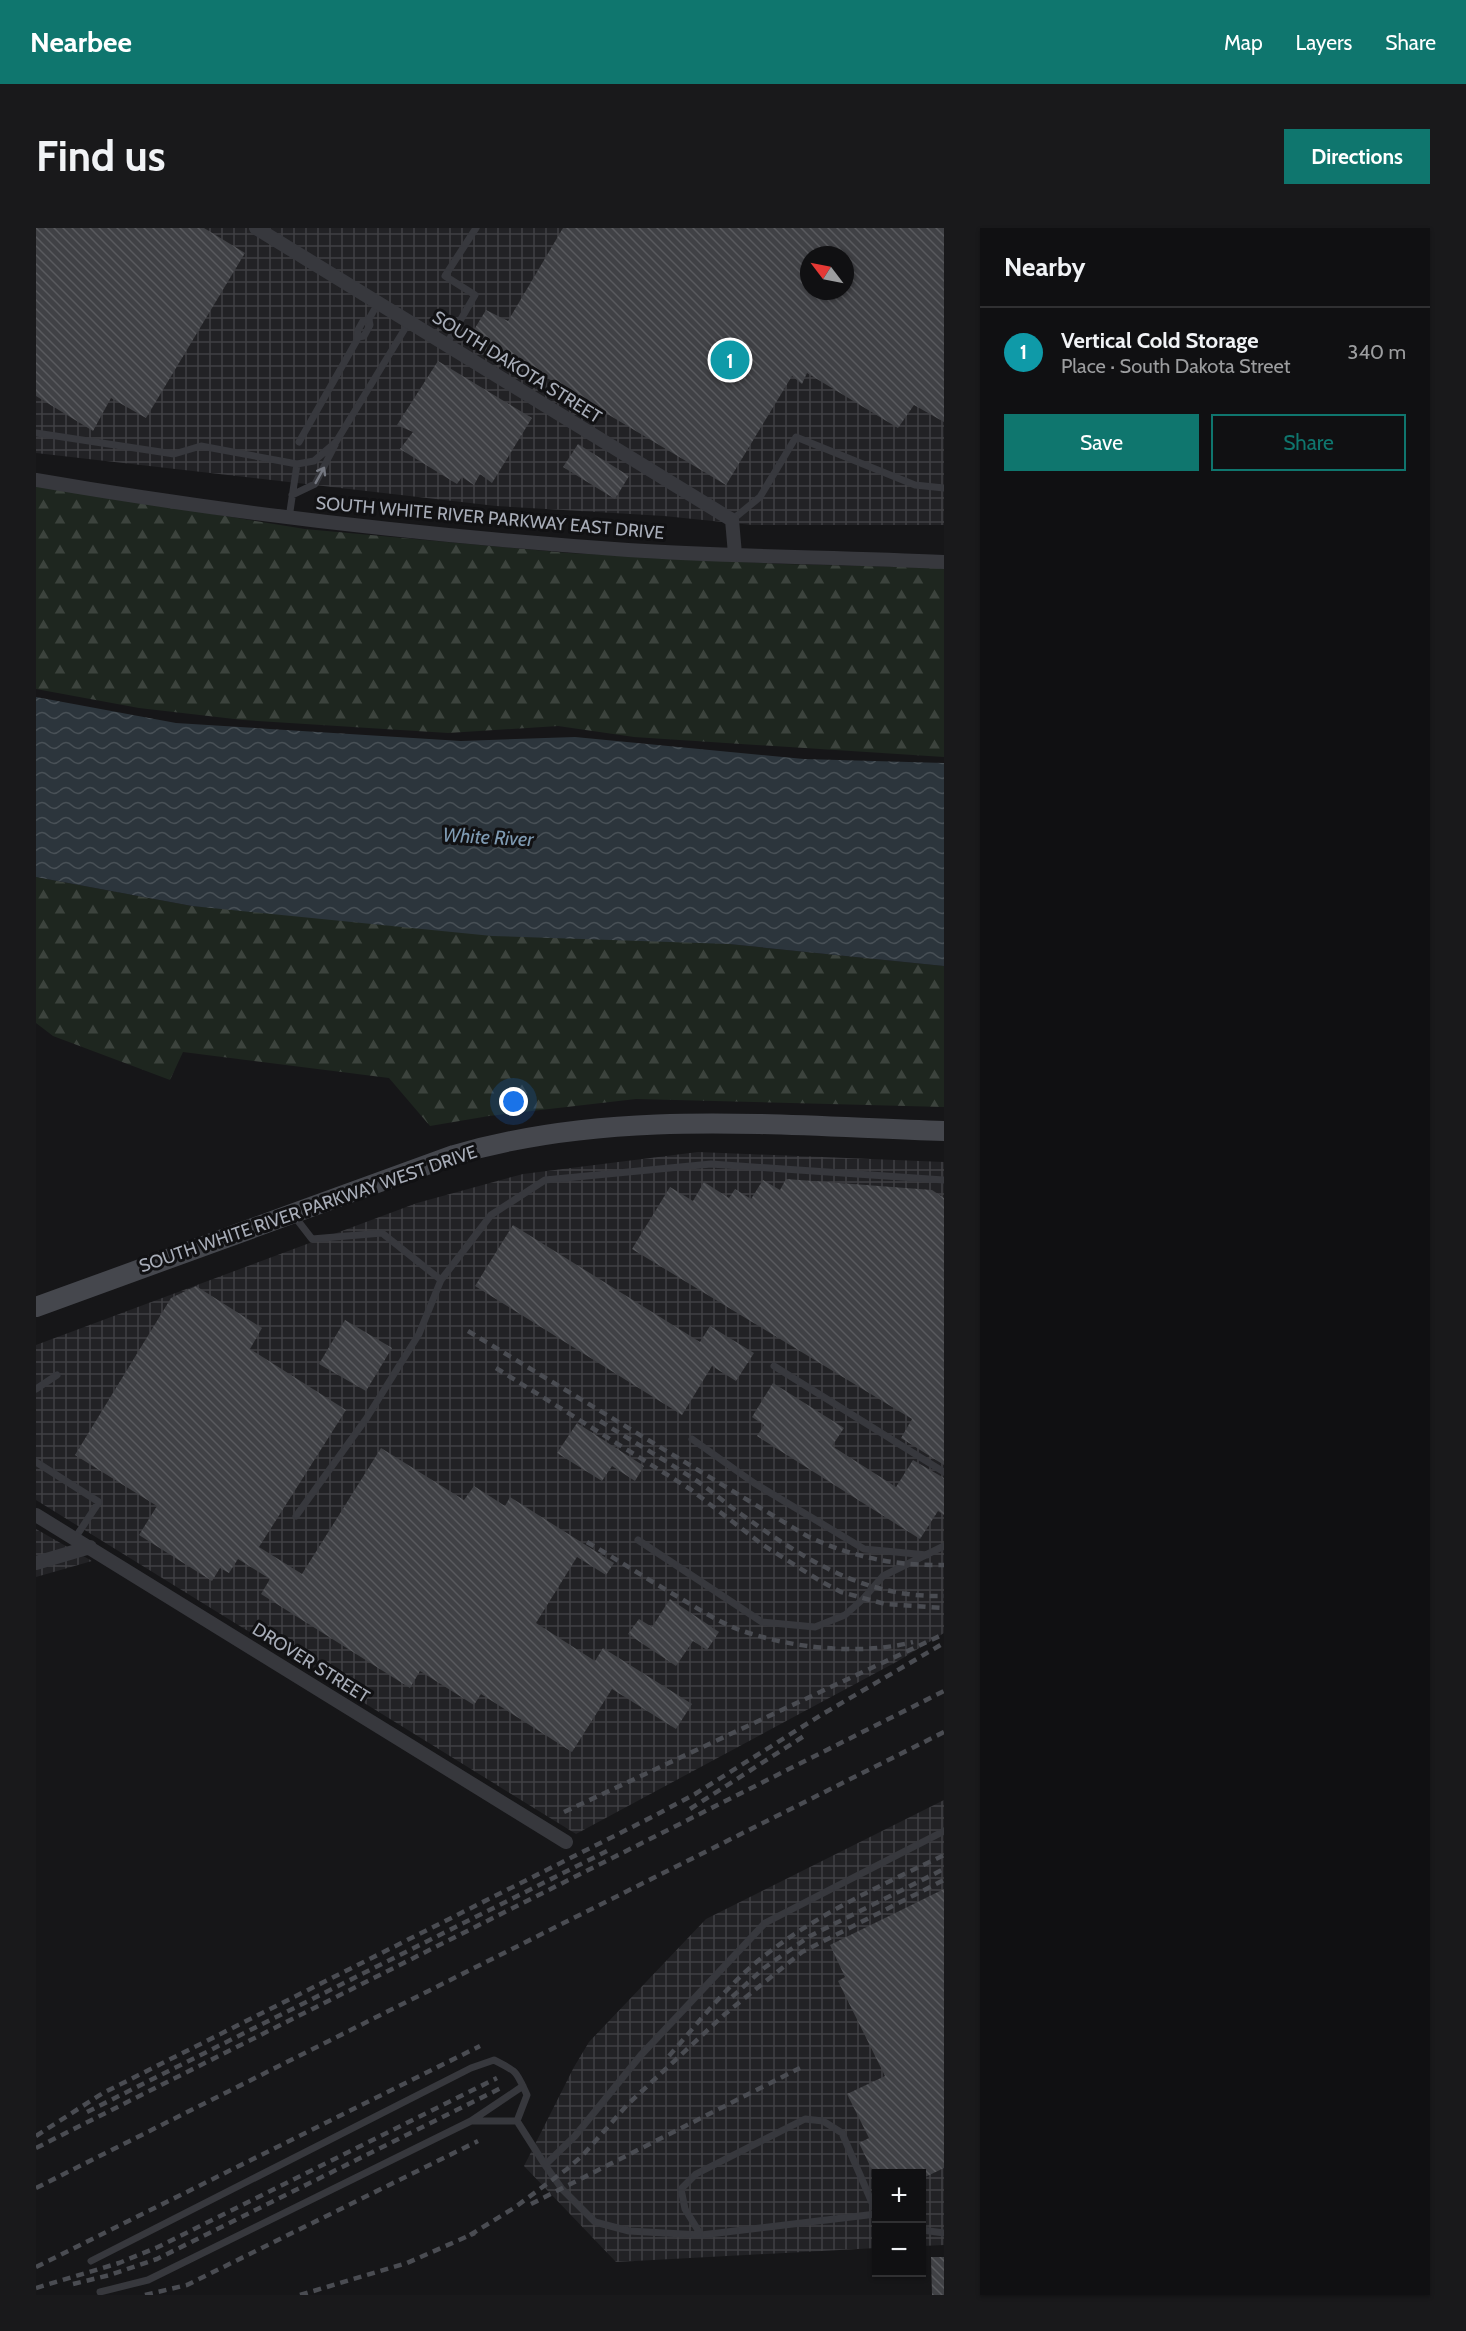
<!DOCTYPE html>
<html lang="en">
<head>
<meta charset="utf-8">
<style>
  :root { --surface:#101012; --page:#19191b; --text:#f1f3f6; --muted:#9c9d9f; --line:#303032; --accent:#0f766e }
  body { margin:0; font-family:Cabin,sans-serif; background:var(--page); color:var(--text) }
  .controls { position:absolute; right:18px; bottom:18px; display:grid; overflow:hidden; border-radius:0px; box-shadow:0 2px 4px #0004 }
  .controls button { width:54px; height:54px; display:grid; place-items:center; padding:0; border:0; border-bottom:2px solid var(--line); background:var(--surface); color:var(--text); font:30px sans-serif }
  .compass { position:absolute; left:764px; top:18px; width:54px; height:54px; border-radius:50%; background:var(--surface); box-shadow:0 2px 4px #0004; rotate:302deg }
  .you { position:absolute; left:478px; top:874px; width:21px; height:21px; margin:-15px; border:4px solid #fff; border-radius:50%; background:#1a73e8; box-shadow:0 0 0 9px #1a73e833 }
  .badge { display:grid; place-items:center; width:39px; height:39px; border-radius:50%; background:var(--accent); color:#fff; font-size:20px; font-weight:700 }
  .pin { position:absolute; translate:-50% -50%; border:3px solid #fff; box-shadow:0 2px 6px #0006 }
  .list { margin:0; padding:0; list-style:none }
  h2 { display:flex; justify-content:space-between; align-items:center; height:78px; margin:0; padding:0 24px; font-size:26px }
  h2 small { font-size:20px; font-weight:400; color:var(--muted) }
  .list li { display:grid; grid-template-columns:39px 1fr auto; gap:18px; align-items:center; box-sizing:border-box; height:90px; padding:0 24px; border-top:2px solid var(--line) }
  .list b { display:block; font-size:22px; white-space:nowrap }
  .list p { margin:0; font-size:20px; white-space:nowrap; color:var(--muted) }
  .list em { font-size:20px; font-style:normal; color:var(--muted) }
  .actions { display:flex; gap:12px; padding:18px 24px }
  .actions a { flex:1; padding:14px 0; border:2px solid var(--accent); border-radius:0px; text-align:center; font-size:21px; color:var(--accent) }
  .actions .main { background:var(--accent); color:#fff }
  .map { position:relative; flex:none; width:908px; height:2067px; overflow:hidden; border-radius:0px }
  header { display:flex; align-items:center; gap:36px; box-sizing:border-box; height:84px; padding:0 30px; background:var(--accent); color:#fff }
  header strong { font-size:28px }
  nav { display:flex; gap:33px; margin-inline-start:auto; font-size:21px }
  .intro { display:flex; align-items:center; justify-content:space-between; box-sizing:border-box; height:144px; padding:0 36px }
  h1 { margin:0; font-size:42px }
  .button { padding:15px 27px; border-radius:0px; background:var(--accent); color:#fff; font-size:21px; font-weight:700 }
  main { display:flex; gap:36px; padding:0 36px }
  aside { flex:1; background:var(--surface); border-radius:0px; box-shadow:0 2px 4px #0004 }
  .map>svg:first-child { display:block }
</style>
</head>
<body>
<header>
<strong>Nearbee</strong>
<nav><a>Map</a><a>Layers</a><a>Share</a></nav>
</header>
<div class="intro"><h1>Find us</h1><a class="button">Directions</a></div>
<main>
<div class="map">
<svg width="908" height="2067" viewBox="0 0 908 2067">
  <defs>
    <pattern id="industrial-grid" width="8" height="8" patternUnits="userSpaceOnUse" patternTransform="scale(1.5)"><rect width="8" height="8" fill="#222225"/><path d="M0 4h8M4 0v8" fill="none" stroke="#3f3f43"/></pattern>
    <pattern id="forest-firs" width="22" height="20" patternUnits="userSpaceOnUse" patternTransform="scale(1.5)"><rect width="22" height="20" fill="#1e261f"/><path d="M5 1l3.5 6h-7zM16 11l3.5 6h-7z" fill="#3c433d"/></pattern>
    <pattern id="water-waves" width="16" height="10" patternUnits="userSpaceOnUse" patternTransform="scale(1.5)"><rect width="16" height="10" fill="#2c353c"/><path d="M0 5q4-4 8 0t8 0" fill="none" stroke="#485056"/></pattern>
    <pattern id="building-back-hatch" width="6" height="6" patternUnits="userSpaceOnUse" patternTransform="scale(1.5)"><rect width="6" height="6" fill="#404145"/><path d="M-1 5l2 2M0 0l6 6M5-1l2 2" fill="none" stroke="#595a5e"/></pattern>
  </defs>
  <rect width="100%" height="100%" fill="#161618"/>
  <!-- industrial -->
  <path fill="url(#industrial-grid)" fill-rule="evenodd" d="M0,0H908V297H716L628,288L460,278L0,225ZM773,27H809V63H773Z
    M662,924L908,934V1405L862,1433L540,1606L0,1272V1117L381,975L487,946Z
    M0,1301L56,1333L0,1349Z
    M908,1572V2017L886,2018V1946H840V2020L580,2034L488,1938L538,1839L553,1814L670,1691Z"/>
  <!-- forest -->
  <path fill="url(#forest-firs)" d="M0,257L269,301L532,325L746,336L908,340V529L598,509L522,498L412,505L207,492L103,480L0,461Z
    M0,649L156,678L693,716L908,738V879L600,871L453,888L394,898L353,850L147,824L134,852L17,808L0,795Z"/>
  <!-- water -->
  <path fill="url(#water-waves)" d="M0,469L140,495L425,513L539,509L768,531L908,535V738L693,716L456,708L156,678L0,649Z"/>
  <!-- building -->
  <path fill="url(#building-back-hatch)" fill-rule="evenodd" d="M0,0H168L209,25L110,190L75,170L57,203L0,168Z
    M527,0H908V194L878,177L862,200L771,145L766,156L756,148L690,257L436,105L450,82L472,93ZM773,27H809V63H773Z
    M402,133L496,190L456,255L444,246L438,257L426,249L421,256L364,221L377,204L361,197Z
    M542,216L593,248L579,271L527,239Z
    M750,951L896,962L908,970V1237L865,1210L876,1191L596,1021L634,959L657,973L668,954L693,970L699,961L715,971L727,952L744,962Z
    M477,997L664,1114L674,1098L718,1125L700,1153L676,1138L646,1187L439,1058Z
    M160,1058L226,1100L214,1121L310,1182L223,1319L266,1346L345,1220L428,1272L438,1258L469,1278L474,1269L578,1335L570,1347L541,1329L500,1395L559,1433L567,1420L656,1476L640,1501L576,1461L536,1524L445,1466L438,1477L384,1443L374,1460L225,1366L234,1351L202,1331L193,1345L184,1340L176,1353L103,1307L121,1278L39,1227L135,1070Z
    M309,1092L356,1120L330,1163L283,1136Z
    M737,1155L808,1200L796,1218L860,1259L877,1232L908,1250V1287L902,1283L884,1311L721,1208L728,1197L716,1189Z
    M541,1195L608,1238L599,1253L576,1238L566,1253L521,1225Z
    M634,1371L683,1404L671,1422L657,1413L640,1438L592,1406L603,1391L616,1399Z
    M908,1661V1940L885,1951V1946H838L823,1915L833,1910L811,1866L849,1848L802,1753L809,1749L794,1717Z
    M895,2029H908V2067H896Z"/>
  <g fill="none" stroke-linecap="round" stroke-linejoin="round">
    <!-- lane -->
    <path stroke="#37383d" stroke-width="7" d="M323,109L328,108L334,97L333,91
      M410,117L439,67L409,48L440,0
      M0,205L138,226L165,218L261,236L278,233L300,214L373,94
      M263,214L321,112L322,102L327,93L333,91L342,75
      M256,267L279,256L299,217
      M253,290L261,236
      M696,292L724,269L760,209L879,257L908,260
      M259,989L276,1011L346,1005L405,1052L455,987L509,952L675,936L908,952
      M738,1138L908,1244
      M0,1161L21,1147
      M656,1211L718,1255L828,1321L891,1327
      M0,1234L63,1274L39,1310
      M260,1288L330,1191L383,1106L405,1052
      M602,1312L726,1394L779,1399L809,1387L827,1371L847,1348L908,1318
      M436,1893H481
      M509,1937L539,1908L605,1827L729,1695L908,1603
      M886,2002L908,2005
      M665,2007L649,1981L645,1961L660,1946L769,1891L787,1893L806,1905L840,1984
      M55,2033L435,1840L458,1832C482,1844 480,1843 491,1867L481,1893L509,1937L526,1961L559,1994L593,2003L665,2007L840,1986
      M64,2064L112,2052L435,1893L487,1858"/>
    <!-- street -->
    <path stroke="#37383d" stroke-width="14" d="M220,0L696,292L699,326
      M0,252C196,286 394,308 592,322C697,329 803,329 908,334
      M0,1287L530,1614
      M0,1335L54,1319"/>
    <!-- secondary -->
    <path stroke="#45474d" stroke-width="20" d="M0,1079L418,927C578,880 744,898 908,903"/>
    <!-- rail -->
    <path stroke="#4a4c52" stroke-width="4.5" stroke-dasharray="8 6" stroke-linecap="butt" d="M432,1103L771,1308C816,1329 859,1338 908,1337
      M460,1140L654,1261L727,1317L786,1354L805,1364L849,1376L908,1380
      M564,1193C596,1213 629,1232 661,1253C676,1263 690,1276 705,1286C768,1331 828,1370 908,1368
      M551,1314C580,1331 608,1349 637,1366C658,1378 679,1392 701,1401C753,1420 823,1428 877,1414
      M654,1581L768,1508
      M528,1584L908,1406
      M696,1769L728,1740L774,1708L908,1641
      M633,1828C663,1794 692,1756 728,1728C783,1685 846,1657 908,1627
      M51,1884L571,1623
      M0,1908L67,1865L616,1589L659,1566L785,1487L908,1415
      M0,1920L908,1463
      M0,1960L908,1504
      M495,1976L764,1840
      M434,2007L478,1980L531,1941L547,1927L592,1876L689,1786L766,1724L908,1652
      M0,2039L444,1818
      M37,2056L74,2047L121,2031L465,1860
      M0,2060L83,2035L122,2019L461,1850
      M109,2067L151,2057L442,1913
      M264,2067L371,2035L439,2005"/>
  </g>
  <!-- one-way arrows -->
  <defs><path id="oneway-shaft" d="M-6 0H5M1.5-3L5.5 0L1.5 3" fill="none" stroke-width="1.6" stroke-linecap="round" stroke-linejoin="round" transform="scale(1.5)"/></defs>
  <use stroke="#757881" href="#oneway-shaft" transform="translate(284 247) rotate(-61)"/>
  <g text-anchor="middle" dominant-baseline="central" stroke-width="6" stroke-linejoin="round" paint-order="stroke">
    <!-- street labels -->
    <g font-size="18" fill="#a8adb8" stroke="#111113">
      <text transform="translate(481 139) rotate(32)">SOUTH DAKOTA STREET</text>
      <text transform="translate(454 290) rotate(5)">SOUTH WHITE RIVER PARKWAY EAST DRIVE</text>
      <text transform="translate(272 981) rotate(-19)">SOUTH WHITE RIVER PARKWAY WEST DRIVE</text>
      <text transform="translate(275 1435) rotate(32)">DROVER STREET</text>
    </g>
    <!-- water labels -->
    <g font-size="20" font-style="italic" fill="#7f9bb3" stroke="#111113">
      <text transform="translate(452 609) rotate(3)">White River</text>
    </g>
  </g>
</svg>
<div class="controls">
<button>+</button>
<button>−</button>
</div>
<svg class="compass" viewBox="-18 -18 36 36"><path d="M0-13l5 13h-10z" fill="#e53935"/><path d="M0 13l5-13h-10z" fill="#9c9d9f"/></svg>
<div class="you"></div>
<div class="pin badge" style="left:694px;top:132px;background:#0f9aa8">1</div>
</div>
<aside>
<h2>Nearby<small></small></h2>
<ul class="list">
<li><span class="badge" style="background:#0f9aa8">1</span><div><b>Vertical Cold Storage</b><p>Place · South Dakota Street</p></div><em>340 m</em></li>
</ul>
<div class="actions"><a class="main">Save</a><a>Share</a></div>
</aside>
</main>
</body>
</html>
